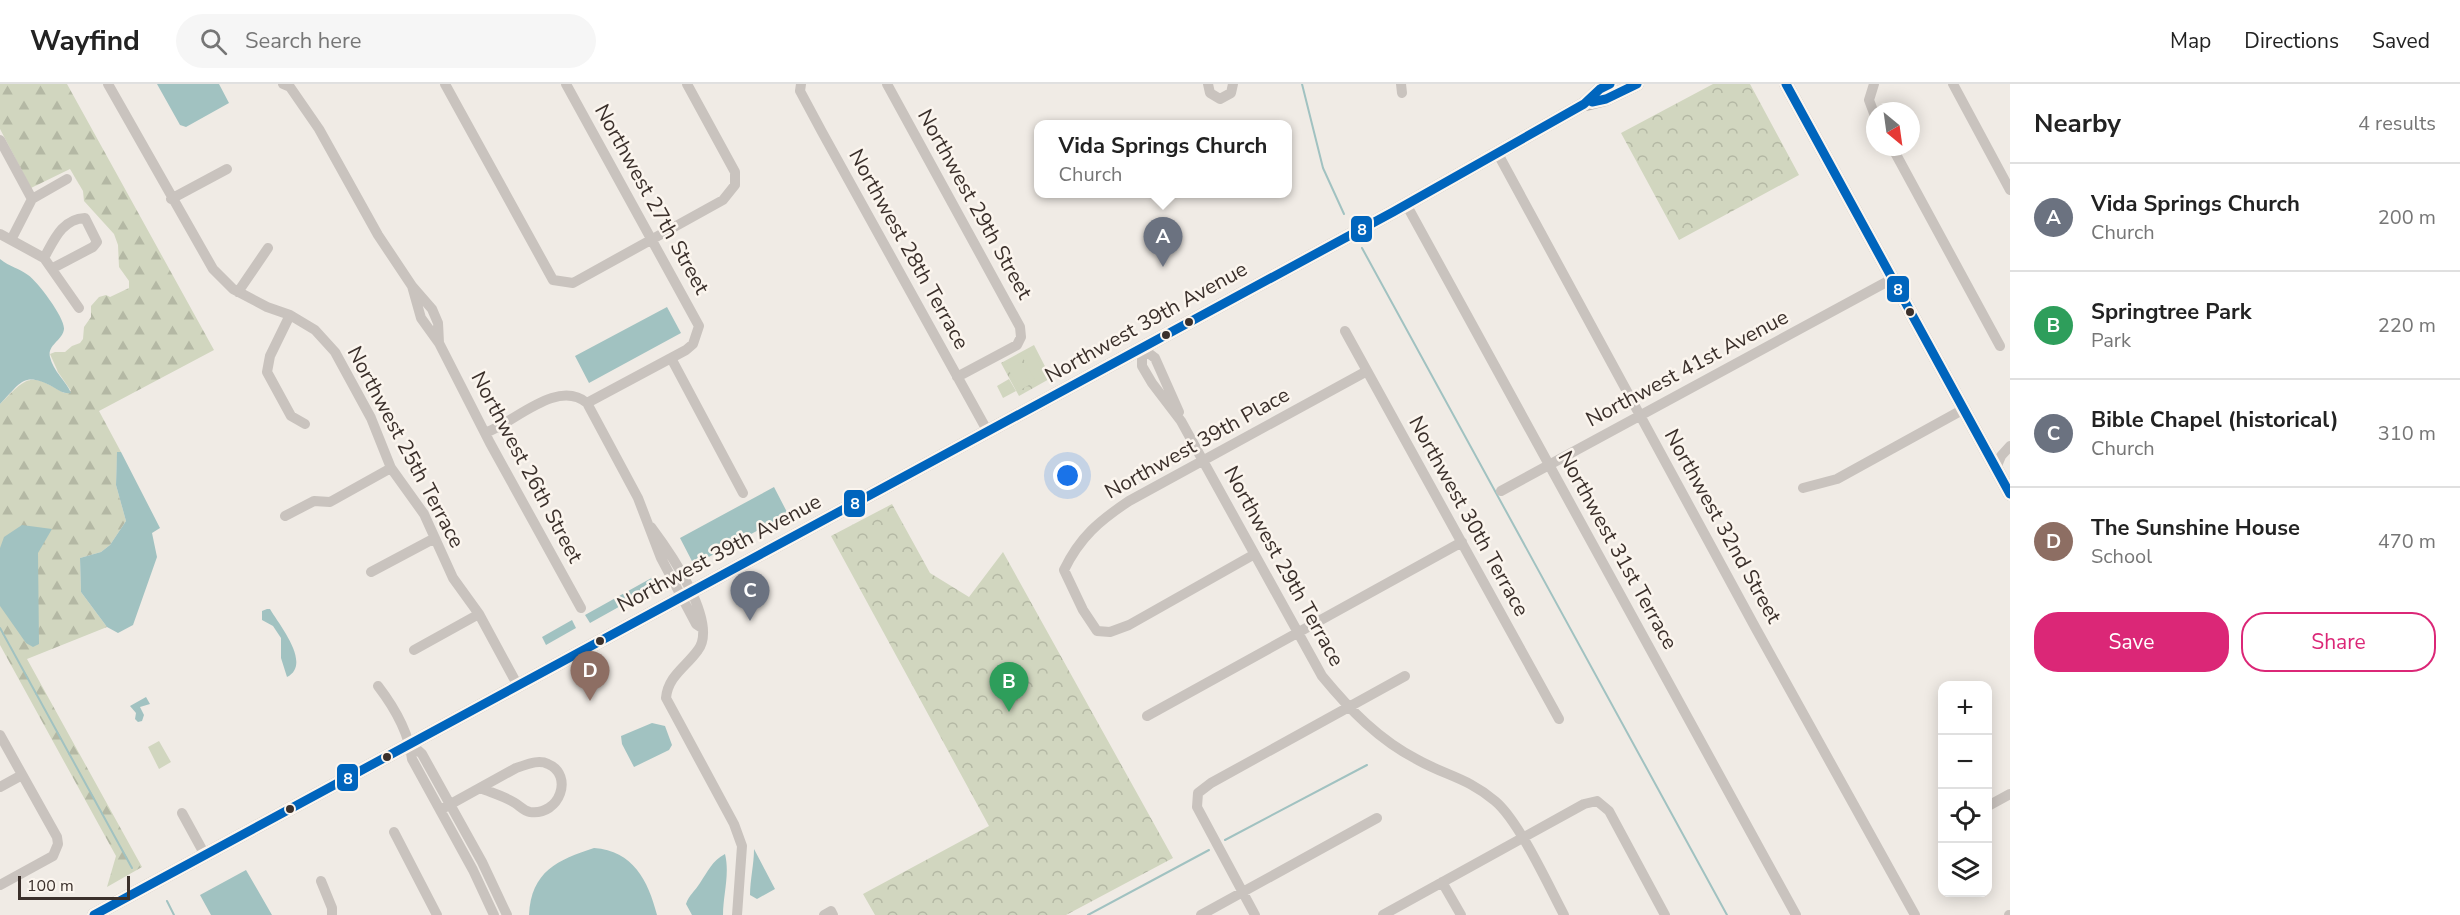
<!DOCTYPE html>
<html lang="en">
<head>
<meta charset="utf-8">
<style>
  :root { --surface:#fff; --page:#f6f6f6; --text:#222; --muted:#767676; --line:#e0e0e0; --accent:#db2777 }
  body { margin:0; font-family:"Nunito Sans",sans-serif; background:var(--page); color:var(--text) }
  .controls { position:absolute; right:18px; bottom:18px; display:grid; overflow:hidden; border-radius:12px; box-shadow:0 3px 15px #0003 }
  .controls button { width:54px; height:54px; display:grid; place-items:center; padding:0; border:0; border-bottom:2px solid var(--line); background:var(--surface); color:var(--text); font:30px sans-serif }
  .compass { position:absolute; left:1866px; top:18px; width:54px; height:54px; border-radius:50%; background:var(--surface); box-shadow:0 3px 15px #0003; rotate:151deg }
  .scale { position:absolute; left:18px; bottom:15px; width:112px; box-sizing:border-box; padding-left:6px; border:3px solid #3b302b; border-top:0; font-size:16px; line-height:21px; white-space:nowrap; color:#3b302b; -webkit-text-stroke:4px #fbf5ee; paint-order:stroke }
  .you { position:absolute; left:1068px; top:392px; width:21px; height:21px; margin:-15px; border:4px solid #fff; border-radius:50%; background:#1a73e8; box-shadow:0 0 0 9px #1a73e833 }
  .badge { display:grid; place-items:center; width:39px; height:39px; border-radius:50%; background:var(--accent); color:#fff; font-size:20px; font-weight:700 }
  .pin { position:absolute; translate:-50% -50px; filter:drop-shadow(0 2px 3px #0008) }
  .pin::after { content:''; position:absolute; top:32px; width:21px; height:18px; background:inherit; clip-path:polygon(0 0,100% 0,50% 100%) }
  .popup { position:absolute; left:1034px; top:36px; width:258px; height:78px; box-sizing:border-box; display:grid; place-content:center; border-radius:12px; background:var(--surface); filter:drop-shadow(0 2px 4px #0005); font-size:20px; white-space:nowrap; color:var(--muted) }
  .popup b { font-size:22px; color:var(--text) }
  .popup::after { content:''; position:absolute; left:50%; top:100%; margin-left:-12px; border:12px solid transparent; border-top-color:var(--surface) }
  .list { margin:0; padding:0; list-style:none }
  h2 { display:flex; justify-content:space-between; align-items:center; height:78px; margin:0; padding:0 24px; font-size:26px }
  h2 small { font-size:20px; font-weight:400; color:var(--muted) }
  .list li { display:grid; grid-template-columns:39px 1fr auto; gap:18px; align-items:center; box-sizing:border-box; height:108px; padding:0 24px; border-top:2px solid var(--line) }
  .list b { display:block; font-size:22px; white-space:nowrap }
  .list p { margin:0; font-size:20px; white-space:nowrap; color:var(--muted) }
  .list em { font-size:20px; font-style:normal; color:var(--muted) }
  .actions { display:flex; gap:12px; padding:18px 24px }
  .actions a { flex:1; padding:14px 0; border:2px solid var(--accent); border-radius:24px; text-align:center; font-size:21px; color:var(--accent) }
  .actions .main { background:var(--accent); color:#fff }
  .icon { flex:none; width:33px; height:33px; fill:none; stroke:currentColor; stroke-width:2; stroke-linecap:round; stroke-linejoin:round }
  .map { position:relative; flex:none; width:2010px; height:831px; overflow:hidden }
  header { display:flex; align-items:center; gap:36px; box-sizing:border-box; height:84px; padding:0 30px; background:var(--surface); border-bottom:2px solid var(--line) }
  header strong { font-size:28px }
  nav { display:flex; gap:33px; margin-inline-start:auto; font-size:21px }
  .search { width:420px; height:54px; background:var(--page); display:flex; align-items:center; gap:15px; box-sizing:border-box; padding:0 21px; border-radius:33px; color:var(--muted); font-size:22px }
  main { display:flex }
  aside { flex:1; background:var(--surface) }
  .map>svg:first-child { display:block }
</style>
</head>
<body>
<header>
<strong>Wayfind</strong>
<div class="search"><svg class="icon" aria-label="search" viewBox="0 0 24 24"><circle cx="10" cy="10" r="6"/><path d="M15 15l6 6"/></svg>Search here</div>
<nav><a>Map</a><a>Directions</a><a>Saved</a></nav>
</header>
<main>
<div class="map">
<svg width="2010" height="831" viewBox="0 0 2010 831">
  <defs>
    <pattern id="forest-firs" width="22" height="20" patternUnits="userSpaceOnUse" patternTransform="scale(1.5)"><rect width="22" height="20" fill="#d1d6bf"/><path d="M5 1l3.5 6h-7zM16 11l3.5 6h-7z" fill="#b4b8a4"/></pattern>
    <pattern id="park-crowns" width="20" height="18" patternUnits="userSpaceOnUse" patternTransform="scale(1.5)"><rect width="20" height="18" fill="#d1d6bf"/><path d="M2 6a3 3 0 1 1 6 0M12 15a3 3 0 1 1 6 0" fill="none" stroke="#b4b8a4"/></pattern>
  </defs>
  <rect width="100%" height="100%" fill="#f0ebe5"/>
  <!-- forest -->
  <path fill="url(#forest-firs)" d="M0,0H67L214,266L99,327L121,368H117V373L116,401L126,437L110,461L101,468L80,474L81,508L107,543L27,575L142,783L107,803L116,772L0,561V320C28,292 29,288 64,309L71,307L58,288L50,270L55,268H65L72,262L80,259L83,255L84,243L91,233V222L99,213L106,211L110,213L129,204V197L119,183L118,161L114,150L84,117L83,107L70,85L31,104L0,45Z"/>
  <!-- park -->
  <path fill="url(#park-crowns)" d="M1713,0H1750L1799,91L1679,156L1621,49Z
    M1034,261L1051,294L1019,312L1001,279Z
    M892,420L930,489L969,513L1003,468L1173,774L1066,831H875L863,810L989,742L831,452Z"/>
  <!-- garden -->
  <path fill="#d1d6bf" d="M1034,268L1047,292L1036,298L1023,274Z
    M1018,277L1031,300L1020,306L1007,283Z
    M1009,295L1016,307L1003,314L997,302Z
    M159,657L171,678L159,685L148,663Z"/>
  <!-- water -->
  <path fill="#a1c2c1" d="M157,0H219L229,19L186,43L180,41Z
    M0,175C10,183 19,184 28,191C38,198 65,234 64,245C63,256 47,261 50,273C53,287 66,297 71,309C64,310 60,307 53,303C23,287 21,299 0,320Z
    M667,223L681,249L589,299L575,272Z
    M117,368H121L160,444L152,449L157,473L133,541L118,549L107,543L81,508L80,474L101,468L110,461L126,437L116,401Z
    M774,403L788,430L694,481L680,454Z
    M22,441L52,445L38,469L39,560L33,563L26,559L0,522V464L4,453Z
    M655,492L660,500L590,539L585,531Z
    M267,525H270C280,542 312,580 287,593L281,574V554L273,542L262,536V527Z
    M572,536L576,544L546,561L542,553Z
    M146,613L150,620L140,623L144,631L142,637L138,638L135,635L136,629L130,622Z
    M652,639L665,642L672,661L669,666L634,683L622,660L621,652Z
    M594,764C633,767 648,796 657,831H529C531,787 558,776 594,764Z
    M754,765L775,805L757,815L750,811C750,796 754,780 754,765Z
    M725,770C730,790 723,811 723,831H692L686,820C689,811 695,807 700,799C708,787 712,777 725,770Z
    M246,786L272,831H211L200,811Z"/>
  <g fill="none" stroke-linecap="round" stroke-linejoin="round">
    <!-- stream -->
    <path stroke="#a1c2c1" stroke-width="2" d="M1302,0L1323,84L1344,130
      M1362,164L1727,831
      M0,544L132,784
      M1225,756L1367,681
      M167,817L174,831
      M1088,831L1209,766"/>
    <!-- minor -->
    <path stroke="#c9c3be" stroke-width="10" d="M108,0L213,185L233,205L267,223L290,231L315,246L335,268L371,334L391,384L424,430L453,494L479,530L518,602
      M283,0L290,3L319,45L378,151L412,202L432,225L438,239L439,259
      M445,0L553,196L573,199L723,116L735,101V88L687,0
      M566,0L699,242L693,260L686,266L587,319
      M801,0L800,7L822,48L988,348
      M887,0L1020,243L1021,253L1017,261L957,293
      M1208,0L1210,9L1220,15L1231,9L1233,0
      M1401,0L1402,9
      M1874,0L1869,16L1875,32
      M1953,0L2010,106
      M0,56L32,115
      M1892,63L2000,262
      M1498,70L1755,543L1915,831
      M171,115L227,85
      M1406,120L1796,831
      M0,150L44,174L79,224
      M11,156L32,115L67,95
      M44,174C54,156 62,135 85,134L97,158L93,163L53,184
      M412,202L421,234L439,259L490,359L581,524
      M238,208L268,164
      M290,231L270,272L267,288L291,332L305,340
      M1345,247L1559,635
      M1142,264V282L1152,299L1181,337L1322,592C1350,626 1379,656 1418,676C1447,692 1468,694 1495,717C1519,737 1548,801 1564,831
      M1142,264L1155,274L1179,328
      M671,274L743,409
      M485,349C514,339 557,294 587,319L638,414L661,474L696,540L702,544
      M1996,384L2001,372L2010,362
      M1803,404L1837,395L1964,325
      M1501,407L1892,195
      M285,432L314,417L330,418L391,384
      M651,443C669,467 719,538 698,566C686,583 668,592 666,614L734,740L742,762L737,831
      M1253,471L1129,541L1110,548L1097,547L1083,526L1064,486C1080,453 1099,437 1129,417L1367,287
      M371,488L435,454
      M414,566L479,530
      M378,602C394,623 409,649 412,675L473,786L494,831
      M1147,632L1462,458
      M0,651L57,753L58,760L53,772L0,801
      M410,659L422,670L482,778L507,831
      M0,703L22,691
      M1988,722L2010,710
      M440,726L516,684C526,681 538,675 548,680C574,691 560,732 530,728C524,727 520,722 515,719C504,712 492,709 480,704
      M182,729L205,771
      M394,748L437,831
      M321,797L332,824V831
      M1442,798L1461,831
      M824,831L831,827L833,831
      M1201,831L1377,734
      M1255,831L1197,723L1198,709L1211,699L1405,592
      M1383,831L1584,720L1597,717L1609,727L1665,831
      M2009,831H2010"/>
    <!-- major -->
    <path stroke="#b8b1ad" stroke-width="14" d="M1786,0L2010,410
      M1586,20L1606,15L1637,0
      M94,831L1393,128L1584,20L1600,5L1610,0"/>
    <!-- bus-1 casing -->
    <g stroke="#fbf5ee" stroke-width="14">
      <path id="bus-1" d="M1786,0L2010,410
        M1592,18L1606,15L1637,0
        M94,831L1393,128L1584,20L1600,5L1610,0"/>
    </g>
    <!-- bus-1 -->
    <use href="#bus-1" stroke="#0065bd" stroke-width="9"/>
  </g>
  <!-- markers -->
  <g fill="#3b302b" stroke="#fbf5ee" stroke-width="2">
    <circle cx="1910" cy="228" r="5"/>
    <circle cx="1189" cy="238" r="5"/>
    <circle cx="1166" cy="251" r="5"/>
    <circle cx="600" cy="557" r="5"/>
    <circle cx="387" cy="673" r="5"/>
    <circle cx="290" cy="725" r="5"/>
  </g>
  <g text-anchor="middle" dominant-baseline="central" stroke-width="5" stroke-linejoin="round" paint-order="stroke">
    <!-- street labels -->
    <g font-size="21" fill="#3b302b" stroke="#fbf5ee">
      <text transform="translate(652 115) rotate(61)">Northwest 27th Street</text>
      <text transform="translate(975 120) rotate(61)">Northwest 29th Street</text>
      <text transform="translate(909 165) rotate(61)">Northwest 28th Terrace</text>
      <text transform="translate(1146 238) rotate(-29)">Northwest 39th Avenue</text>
      <text transform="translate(1687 284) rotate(-28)">Northwest 41st Avenue</text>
      <text transform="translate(1197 359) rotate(-29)">Northwest 39th Place</text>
      <text transform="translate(406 363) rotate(62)">Northwest 25th Terrace</text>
      <text transform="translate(527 383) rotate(62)">Northwest 26th Street</text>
      <text transform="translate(1469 432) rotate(61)">Northwest 30th Terrace</text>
      <text transform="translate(1723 442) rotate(61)">Northwest 32nd Street</text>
      <text transform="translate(1618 466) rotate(61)">Northwest 31st Terrace</text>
      <text transform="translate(719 469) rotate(-28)">Northwest 39th Avenue</text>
      <text transform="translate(1284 482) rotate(61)">Northwest 29th Terrace</text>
    </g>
  </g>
  <g stroke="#fbf5ee" stroke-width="2">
    <rect x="1350" y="131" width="23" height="28" rx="6" fill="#0065bd"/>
    <rect x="1886" y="191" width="24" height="28" rx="6" fill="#0065bd"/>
    <rect x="843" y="405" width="23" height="29" rx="6" fill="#0065bd"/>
    <rect x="336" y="679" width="23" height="29" rx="6" fill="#0065bd"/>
  </g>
  <g font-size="16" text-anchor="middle" font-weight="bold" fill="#fff">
    <text x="1362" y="151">8</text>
    <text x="1898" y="211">8</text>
    <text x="855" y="425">8</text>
    <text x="348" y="700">8</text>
  </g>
</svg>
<div class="controls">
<button>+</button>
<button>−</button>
<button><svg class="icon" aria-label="locate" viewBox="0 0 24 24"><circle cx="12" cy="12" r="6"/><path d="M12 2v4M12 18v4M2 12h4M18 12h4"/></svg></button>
<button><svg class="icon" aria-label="layers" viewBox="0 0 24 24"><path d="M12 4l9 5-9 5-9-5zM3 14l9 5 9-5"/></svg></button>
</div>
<svg class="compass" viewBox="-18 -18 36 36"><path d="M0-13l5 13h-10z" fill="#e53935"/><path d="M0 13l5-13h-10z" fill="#767676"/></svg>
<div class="scale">100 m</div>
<div class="you"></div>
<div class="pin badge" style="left:1163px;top:183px;background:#6b7280">A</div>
<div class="popup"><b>Vida Springs Church</b>Church</div>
<div class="pin badge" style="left:1009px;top:628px;background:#2e9e5b">B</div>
<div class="pin badge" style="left:750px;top:537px;background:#6b7280">C</div>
<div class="pin badge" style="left:590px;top:617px;background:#8d6e63">D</div>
</div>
<aside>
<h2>Nearby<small>4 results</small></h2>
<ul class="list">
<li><span class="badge" style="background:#6b7280">A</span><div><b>Vida Springs Church</b><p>Church</p></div><em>200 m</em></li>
<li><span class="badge" style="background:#2e9e5b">B</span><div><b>Springtree Park</b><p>Park</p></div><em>220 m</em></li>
<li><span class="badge" style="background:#6b7280">C</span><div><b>Bible Chapel (historical)</b><p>Church</p></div><em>310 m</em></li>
<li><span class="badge" style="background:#8d6e63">D</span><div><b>The Sunshine House</b><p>School</p></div><em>470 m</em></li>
</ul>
<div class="actions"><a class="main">Save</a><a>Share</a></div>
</aside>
</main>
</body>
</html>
